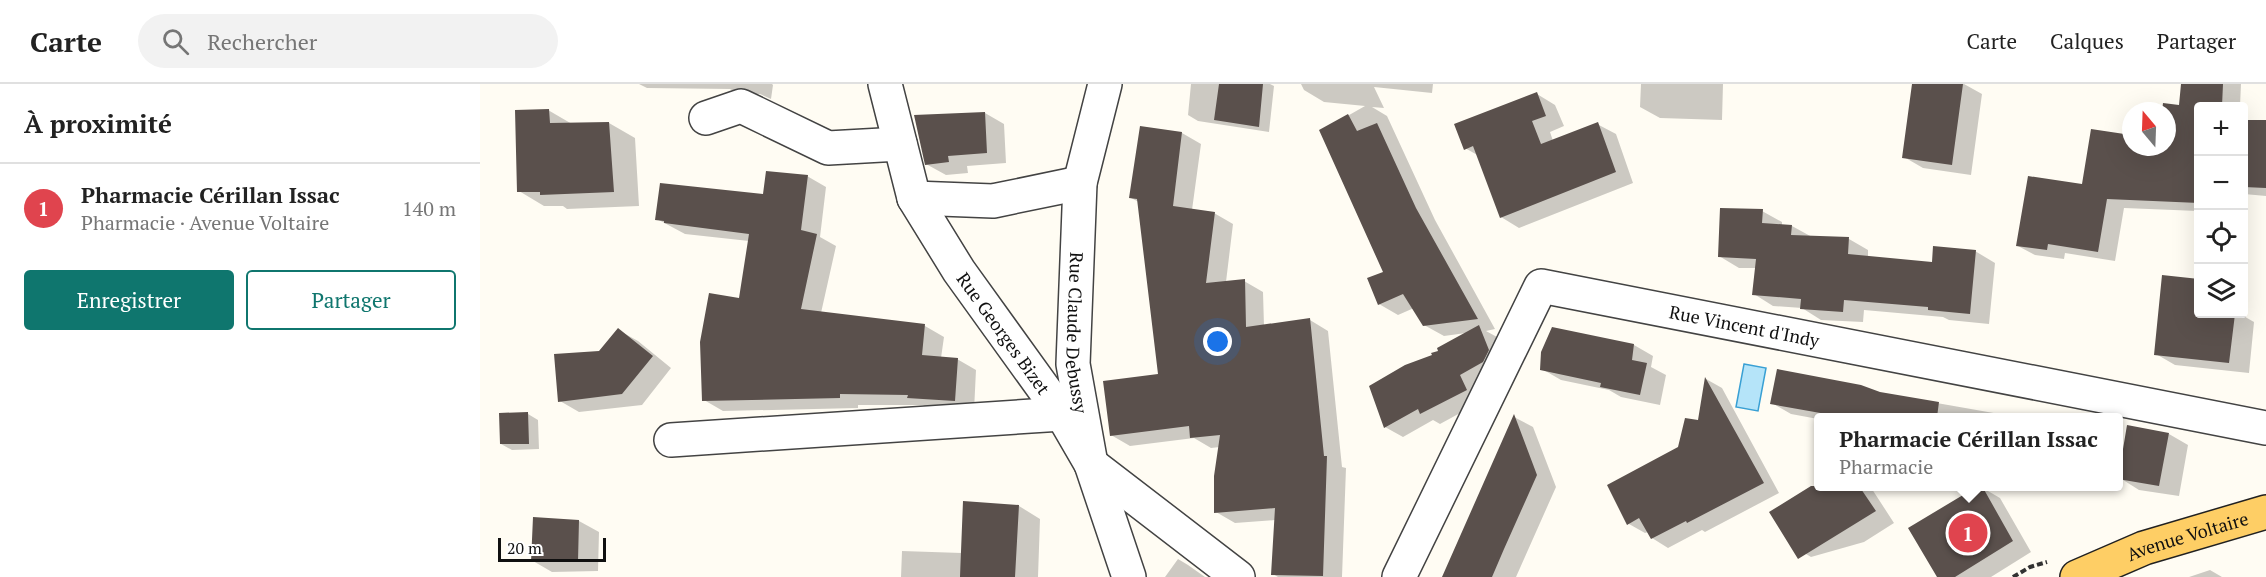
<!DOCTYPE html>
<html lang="fr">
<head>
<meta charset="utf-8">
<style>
  :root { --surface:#fff; --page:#f2f2f2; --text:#222; --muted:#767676; --line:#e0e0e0; --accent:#0f766e }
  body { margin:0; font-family:"PT Serif",serif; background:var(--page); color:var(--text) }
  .controls { position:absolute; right:18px; top:18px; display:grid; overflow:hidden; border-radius:6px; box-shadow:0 6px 24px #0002 }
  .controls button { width:54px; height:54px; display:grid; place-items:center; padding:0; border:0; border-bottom:2px solid var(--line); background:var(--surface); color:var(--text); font:30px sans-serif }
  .compass { position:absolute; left:1642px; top:18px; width:54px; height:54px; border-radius:50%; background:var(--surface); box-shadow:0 6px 24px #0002; rotate:341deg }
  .scale { position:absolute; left:18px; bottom:15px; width:108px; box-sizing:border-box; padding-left:6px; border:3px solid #101010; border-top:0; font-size:16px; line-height:21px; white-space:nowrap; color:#101010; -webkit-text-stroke:4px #fff; paint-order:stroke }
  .you { position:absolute; left:738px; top:258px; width:21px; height:21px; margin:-15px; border:4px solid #fff; border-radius:50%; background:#1a73e8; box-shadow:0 0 0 9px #1a73e833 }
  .badge { display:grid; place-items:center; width:39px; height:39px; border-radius:50%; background:var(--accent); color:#fff; font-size:20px; font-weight:700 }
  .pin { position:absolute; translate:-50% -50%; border:3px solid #fff; box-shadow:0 2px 6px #0006 }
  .popup { position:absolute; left:1334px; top:329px; width:309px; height:78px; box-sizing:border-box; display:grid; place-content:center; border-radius:6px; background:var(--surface); filter:drop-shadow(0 2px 4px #0005); font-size:20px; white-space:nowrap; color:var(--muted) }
  .popup b { font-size:22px; color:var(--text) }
  .popup::after { content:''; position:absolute; left:50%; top:100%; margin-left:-12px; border:12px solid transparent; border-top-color:var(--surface) }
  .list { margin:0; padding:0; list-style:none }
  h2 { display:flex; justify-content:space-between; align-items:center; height:78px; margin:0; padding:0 24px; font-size:26px }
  h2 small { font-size:20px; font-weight:400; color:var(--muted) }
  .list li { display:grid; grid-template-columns:39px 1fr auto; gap:18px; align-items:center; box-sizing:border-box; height:90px; padding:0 24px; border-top:2px solid var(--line) }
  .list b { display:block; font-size:22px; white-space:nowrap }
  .list p { margin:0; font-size:20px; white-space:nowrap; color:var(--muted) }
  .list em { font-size:20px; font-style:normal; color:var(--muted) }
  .actions { display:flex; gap:12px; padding:18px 24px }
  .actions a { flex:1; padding:14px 0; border:2px solid var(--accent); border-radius:6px; text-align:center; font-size:21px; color:var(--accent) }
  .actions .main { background:var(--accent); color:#fff }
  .icon { flex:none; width:33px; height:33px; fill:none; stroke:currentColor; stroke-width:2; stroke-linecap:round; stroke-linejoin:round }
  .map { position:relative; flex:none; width:1786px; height:493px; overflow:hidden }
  header { display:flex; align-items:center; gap:36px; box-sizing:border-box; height:84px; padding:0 30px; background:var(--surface); border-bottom:2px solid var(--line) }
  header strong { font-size:28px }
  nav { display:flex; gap:33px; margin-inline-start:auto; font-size:21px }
  .search { width:420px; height:54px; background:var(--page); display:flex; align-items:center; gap:15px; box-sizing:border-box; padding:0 21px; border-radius:33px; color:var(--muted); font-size:22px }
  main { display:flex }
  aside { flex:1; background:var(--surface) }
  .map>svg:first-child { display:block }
</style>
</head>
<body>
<header>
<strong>Carte</strong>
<div class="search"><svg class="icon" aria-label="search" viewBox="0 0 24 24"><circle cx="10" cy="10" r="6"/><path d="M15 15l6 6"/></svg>Rechercher</div>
<nav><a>Carte</a><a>Calques</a><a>Partager</a></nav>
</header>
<main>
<aside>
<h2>À proximité<small></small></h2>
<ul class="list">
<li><span class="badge" style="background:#e0444e">1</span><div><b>Pharmacie Cérillan Issac</b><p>Pharmacie · Avenue Voltaire</p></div><em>140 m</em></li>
</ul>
<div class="actions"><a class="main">Enregistrer</a><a>Partager</a></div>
</aside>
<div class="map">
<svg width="1786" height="493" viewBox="0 0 1786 493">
  <rect width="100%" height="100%" fill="#fffcf3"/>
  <!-- water -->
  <path fill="#b5e4f9" stroke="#39a0d4" stroke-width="1.5" d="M1264,280L1286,284L1278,327L1256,323Z"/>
  <!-- shadow -->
  <path fill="#0003" d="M159,0H292L293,1L291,15L280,10L262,11L250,5L167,4Z
    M711,0H790L794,2L789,48L718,37L708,31Z
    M821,0H953L952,9L894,3L904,24L892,23L907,32L955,136L1015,245L1006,247L1017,253L1026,277L1004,316L960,340L953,336L923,353L905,343L954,272L986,249L964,252L944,241L934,224L918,231L899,220L905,188L841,47L885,22L844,18L824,6Z
    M1161,0H1243L1242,36L1180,34L1160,23Z
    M1434,0H1484L1502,10L1491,91L1443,84L1424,73Z
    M1702,0H1761L1760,22H1718V127L1644,124L1635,177L1585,169L1584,175L1555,171L1538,162L1603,102L1651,52V63H1687V27H1684L1701,22Z
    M1057,10L1075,21L1084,42L1070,48L1073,57L1117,40L1136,50L1153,99L1039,144L1021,133L999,72L985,64Z
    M68,26L92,40L129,39L155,54L159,122L87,125L83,122H64L39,107Z
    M505,29L524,40L526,79L487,82L488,89L466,91L446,80Z
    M1764,33L1767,35V37H1786V112L1764,110Z
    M661,44L702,49L721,60L712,126L734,129L753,140L746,198L764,197L783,208L784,242L830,236L848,247L862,383L866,384L862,493H798L793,490L795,436L755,439L736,428L740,363L731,364L714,354L650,362L631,351L679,292L659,118L651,114Z
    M327,92L346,103L340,153L356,162L341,229L445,242L464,253L461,274L477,275L496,286L494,327L448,324L443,321H378V324L243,327L224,316L260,216L269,157L205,150L177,135L284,112Z
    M1282,127L1302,138V142H1312L1332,153L1369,155L1388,166V174L1454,180L1495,167L1515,179L1509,240L1469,236L1463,233L1384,226L1383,238L1341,236L1322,224L1293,222L1274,210L1276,184H1259L1239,172Z
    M1718,230H1760L1774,238L1769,289L1695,281L1676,270Z
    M1073,244L1154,261L1173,272L1171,283L1186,291L1180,321L1141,313L1129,306L1081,296L1062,285Z
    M138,246L158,257L191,284L162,321L99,328L80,317Z
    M1226,295L1242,304L1299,409L1225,448L1222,446L1188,464L1172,454L1168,448L1165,449L1149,440L1219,337Z
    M1400,309L1542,334H1338V335L1311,330L1292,319Z
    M48,330L58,336L59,365L32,366L21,360Z
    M1034,333L1053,343L1076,403L1036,493H964Z
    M1689,350L1708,361L1699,412L1659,406L1640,394Z
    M1338,400V402H1390L1414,439L1384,458L1331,473L1311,461L1291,428Z
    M1501,403L1520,414L1551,468L1511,493H1459Z
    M539,422L560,435L558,493H421L422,467L482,469Z
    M99,437L119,448L118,487L72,488L53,477Z
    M698,475L708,481L725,493H685Z
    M1730,486L1742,493H1709Z"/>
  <!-- building -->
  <path fill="#5a504c" d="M739,0H783L779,43L734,36Z
    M1432,0H1483L1472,81L1422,74Z
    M1701,0H1743L1742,22H1719V119L1627,115L1618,168L1568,160L1567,166L1536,162L1548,92L1602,100L1611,45L1651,51V63H1687V27H1682L1683,19L1699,21Z
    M1057,8L1066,32L1052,37L1061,60L1118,38L1136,88L1020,134L993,62L984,66L974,40Z
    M69,25L70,39L129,38L134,108L60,111V108H37L35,26Z
    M505,28L507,69L468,72L469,78L445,81L434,31Z
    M868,30L877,47L897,39L936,124L998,235L943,242L923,210L898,221L887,194L903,188L839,46Z
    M1764,36H1786V104L1764,103Z
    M660,42L702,48L693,122L735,128L726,199L765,195L766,243L830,234L844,372H847L843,492L791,491L795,424L734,429V392L740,351L710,354L709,342L630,352L623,297L678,290L657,115L649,114Z
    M286,87L328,91L321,146L337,150L321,225L445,240L442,271L478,274L475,317L427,314L428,311L360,310V314L222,317L220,258L229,209L259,214L269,150L184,139V137L175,136L180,99L283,110Z
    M1240,124L1283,125L1282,139L1312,141L1311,151L1369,153L1368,170L1452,178L1453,162L1496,166L1490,230L1448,226V223L1364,216L1363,228L1320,225L1321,215L1272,211L1276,175L1238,173Z
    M1682,191L1719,195V230H1755L1749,279L1674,271Z
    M999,241L1009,266L1003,278L980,291L987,306L940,330L938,325L904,344L889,302L925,281L952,271L951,269L958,267L957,264Z
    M1072,243L1154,260L1152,276L1167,279L1160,311L1120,303L1121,299L1060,286L1061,268Z
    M138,244L173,272L142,310L78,318L74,270L119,267Z
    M1297,285L1381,301L1400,308L1459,318L1457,333H1363L1290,320Z
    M1225,293L1284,399L1207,439L1206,437L1171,455L1159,434L1147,441L1127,401L1198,363L1205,334L1218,336Z
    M48,328L49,360H20L19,329Z
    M1034,330L1057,391L1024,465L1012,493H962Z
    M1647,341L1689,349L1679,402L1638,395Z
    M1331,402H1379L1396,427L1318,475L1289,428Z
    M1498,402H1502L1533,457L1475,493H1457L1428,444Z
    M483,417L539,421L535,493H480Z
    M53,433L99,436L98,477L51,478Z"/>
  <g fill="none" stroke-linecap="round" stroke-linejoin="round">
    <!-- minor casing -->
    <g stroke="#434343" stroke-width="36">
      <g id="minor">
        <path id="s1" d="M405,0L434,114L479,187L582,330L611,380L758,493"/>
        <path id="s2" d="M625,0L600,99L593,280L611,380L649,493"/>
        <path d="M226,34L261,22L348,64L420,60"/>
        <path d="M434,114L513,117L600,99"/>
        <path d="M191,356L582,330"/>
        <path id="s3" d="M919,493L1061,202L1786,344"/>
      </g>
    </g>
    <!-- major casing -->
    <g stroke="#212121" stroke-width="36">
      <g id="major">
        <path id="s4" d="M1597,493L1664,464L1786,428"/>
      </g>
    </g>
    <!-- path -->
    <path stroke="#323232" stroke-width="4" stroke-dasharray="6 3" stroke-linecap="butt" d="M1533,493L1550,483L1567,478"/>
    <!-- minor -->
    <use href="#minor" stroke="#fff" stroke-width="33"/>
    <!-- major -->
    <use href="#major" stroke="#fece65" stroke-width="33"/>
  </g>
  <g text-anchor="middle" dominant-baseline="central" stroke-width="6" stroke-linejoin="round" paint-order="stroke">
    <!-- street labels -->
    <g font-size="18" fill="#101010" stroke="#fff">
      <text stroke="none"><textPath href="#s3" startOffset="531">Rue Vincent d'Indy</textPath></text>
      <text stroke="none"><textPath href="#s2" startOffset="252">Rue Claude Debussy</textPath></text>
      <text stroke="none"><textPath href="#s1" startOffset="280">Rue Georges Bizet</textPath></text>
      <text stroke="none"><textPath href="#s4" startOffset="118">Avenue Voltaire</textPath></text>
    </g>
  </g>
</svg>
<div class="controls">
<button>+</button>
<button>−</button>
<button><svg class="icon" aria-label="locate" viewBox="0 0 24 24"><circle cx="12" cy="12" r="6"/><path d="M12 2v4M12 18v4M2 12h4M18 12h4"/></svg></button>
<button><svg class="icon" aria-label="layers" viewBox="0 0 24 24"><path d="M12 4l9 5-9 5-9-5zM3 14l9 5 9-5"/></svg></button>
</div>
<svg class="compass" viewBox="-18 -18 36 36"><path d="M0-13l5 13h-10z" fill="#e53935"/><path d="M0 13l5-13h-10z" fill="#767676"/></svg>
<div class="scale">20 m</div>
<div class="you"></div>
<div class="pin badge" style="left:1488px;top:449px;background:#e0444e">1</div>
<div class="popup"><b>Pharmacie Cérillan Issac</b>Pharmacie</div>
</div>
</main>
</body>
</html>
